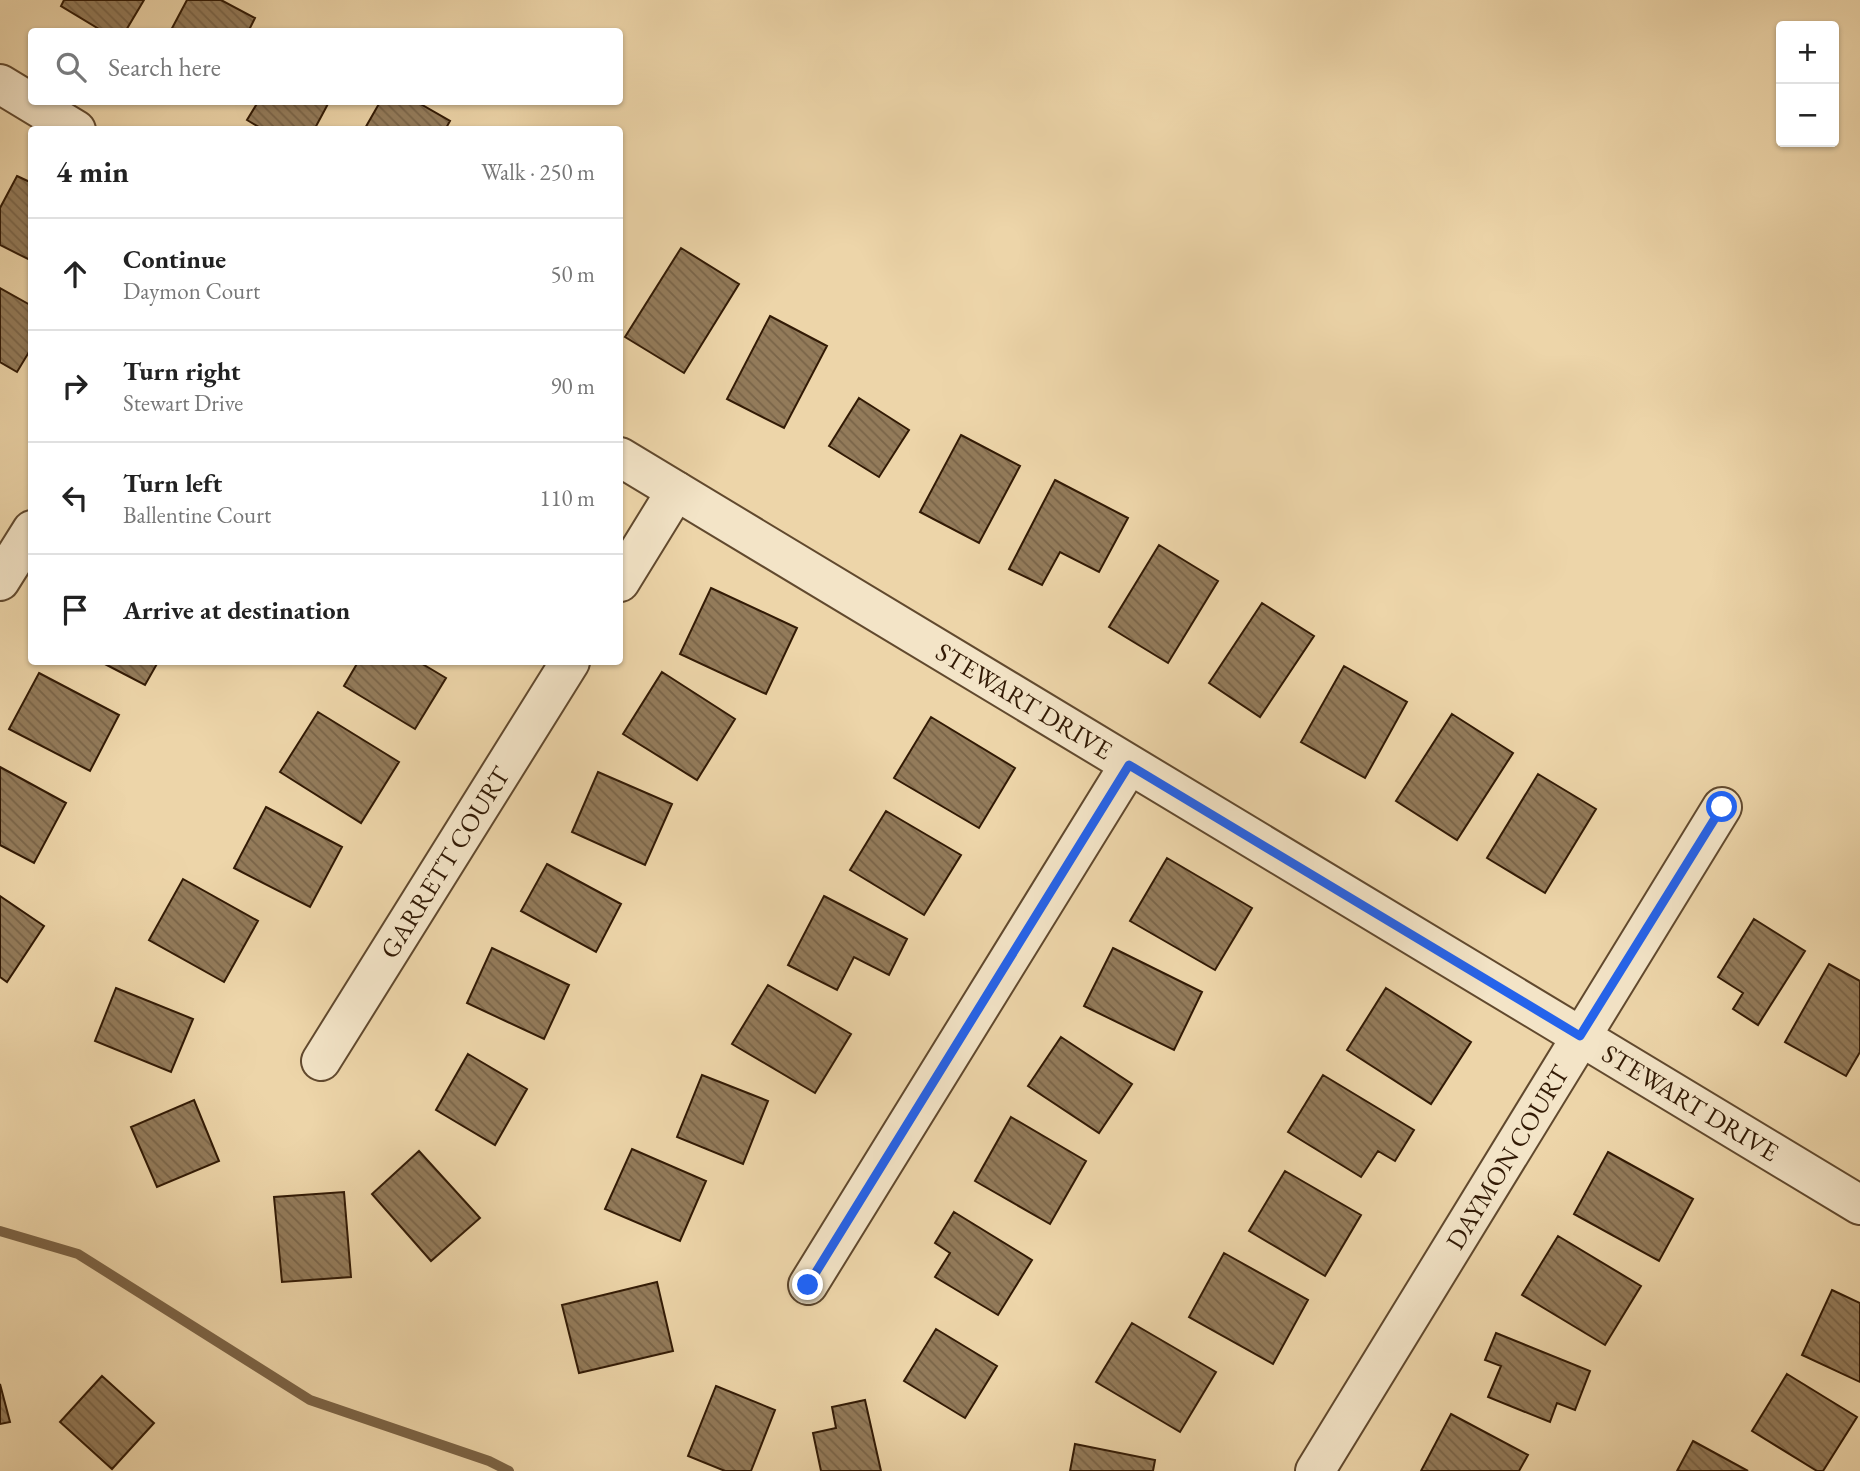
<!DOCTYPE html>
<html lang="en">
<head>
<meta charset="utf-8">
<style>
  :root { --surface:#fff; --page:#f6f6f6; --text:#222; --muted:#767676; --line:#e0e0e0 }
  body { margin:0; font-family:"EB Garamond",serif; background:var(--page); color:var(--text) }
  .controls { position:absolute; right:21px; top:21px; display:grid; overflow:hidden; border-radius:7px; box-shadow:0 2px 5px #0004 }
  .controls button { width:63px; height:63px; display:grid; place-items:center; padding:0; border:0; border-bottom:2px solid var(--line); background:var(--surface); color:var(--text); font:35px sans-serif }
  .stop { position:absolute; width:21px; height:21px; margin:-16px; border:5px solid #2563eb; border-radius:50%; background:#fff }
  .stop.end { background:#2563eb; border-color:#fff; box-shadow:0 2px 7px #0008 }
  .list { margin:0; padding:0; list-style:none }
  h2 { display:flex; justify-content:space-between; align-items:center; height:91px; margin:0; padding:0 28px; font-size:30px }
  h2 small { font-size:23px; font-weight:400; color:var(--muted) }
  .list li { display:grid; grid-template-columns:46px 1fr auto; gap:21px; align-items:center; box-sizing:border-box; height:112px; padding:0 28px; border-top:2px solid var(--line) }
  .list b { display:block; font-size:26px; white-space:nowrap }
  .list p { margin:0; font-size:23px; white-space:nowrap; color:var(--muted) }
  .list em { font-size:23px; font-style:normal; color:var(--muted) }
  .icon { flex:none; width:38px; height:38px; fill:none; stroke:currentColor; stroke-width:2; stroke-linecap:round; stroke-linejoin:round }
  .map { position:relative; flex:none; width:1860px; height:1471px; overflow:hidden }
  .search { position:absolute; background:var(--surface); box-shadow:0 2px 5px #0004; left:28px; top:28px; width:595px; height:77px; display:flex; align-items:center; gap:18px; box-sizing:border-box; padding:0 24px; border-radius:7px; color:var(--muted); font-size:26px }
  .panel { position:absolute; background:var(--surface); box-shadow:0 2px 5px #0004; left:28px; top:126px; width:595px; height:539px; border-radius:7px }
  .map>svg:first-child { display:block }
</style>
</head>
<body>
<div class="map">
<svg width="1860" height="1471" viewBox="0 0 1860 1471">
  <defs>
    <pattern id="building-back-hatch" width="6" height="6" patternUnits="userSpaceOnUse" patternTransform="scale(1.75)"><rect width="6" height="6" fill="#937b5a"/><path d="M-1 5l2 2M0 0l6 6M5-1l2 2" fill="none" stroke="#796448"/></pattern>
  </defs>
  <rect width="100%" height="100%" fill="#edd5a9"/>
  <filter id="stains"><feTurbulence type="fractalNoise" baseFrequency=".00286" numOctaves="4"/><feColorMatrix values="0 0 0 0 .2 0 0 0 0 .09 0 0 0 0 .02 0 0 0 .5 -.17"/></filter>
  <radialGradient id="worn" r=".72"><stop offset=".6" stop-color="#630" stop-opacity="0"/><stop offset="1" stop-color="#630" stop-opacity=".3"/></radialGradient>
  <g fill="none" stroke-linecap="round" stroke-linejoin="round">
    <!-- stream -->
    <path stroke="#7c6446" stroke-width="10" d="M0,1231L78,1254L310,1400L489,1461L509,1471"/>
  </g>
  <!-- building -->
  <path fill="url(#building-back-hatch)" stroke="#321a05" stroke-width="2" d="M64,0H144L125,32H104L61,6Z
    M187,0H221L255,18L248,32H170Z
    M258,102H329L314,130H264L247,120Z
    M380,102H417L450,121L445,130H364Z
    M17,176L32,183V261L0,245V208Z
    M681,248L739,284L684,373L625,337Z
    M0,288L32,306V347L17,372L0,362Z
    M770,316L827,346L784,428L727,399Z
    M859,398L909,430L879,477L829,446Z
    M961,435L1020,466L979,543L920,512Z
    M1055,480L1128,518L1099,572L1060,552L1042,585L1009,569Z
    M1159,545L1218,581L1168,663L1109,627Z
    M711,588L797,628L766,694L680,654Z
    M1262,603L1314,636L1260,717L1209,683Z
    M101,662H158L145,685Z
    M358,662H419L446,678L415,729L344,686Z
    M1344,666L1407,702L1365,778L1301,742Z
    M662,672L735,719L697,780L623,734Z
    M39,673L119,715L90,771L9,729Z
    M318,712L399,762L361,823L280,772Z
    M1452,714L1513,753L1457,840L1396,801Z
    M931,717L1015,768L979,828L894,778Z
    M0,767L66,803L34,863L0,845Z
    M598,772L672,804L645,865L572,832Z
    M1538,774L1596,809L1545,893L1487,858Z
    M266,807L342,847L310,907L234,868Z
    M886,811L961,855L924,915L850,870Z
    M1167,858L1252,908L1215,970L1130,921Z
    M547,864L621,904L596,952L521,911Z
    M183,879L258,921L224,982L149,940Z
    M0,896L44,926L7,982L0,977Z
    M824,896L907,939L889,975L854,957L837,990L788,965Z
    M1754,919L1805,951L1758,1025L1733,1009L1743,993L1718,977Z
    M492,948L569,985L544,1039L467,1003Z
    M1113,948L1202,992L1174,1050L1084,1006Z
    M1829,964L1860,981V1052L1846,1076L1785,1042Z
    M768,985L851,1034L815,1093L732,1044Z
    M116,988L193,1019L171,1072L95,1041Z
    M1386,988L1471,1042L1431,1104L1347,1050Z
    M1061,1037L1132,1084L1099,1133L1028,1086Z
    M468,1054L527,1089L495,1145L436,1110Z
    M702,1075L768,1101L743,1164L677,1137Z
    M1323,1075L1414,1130L1395,1161L1378,1151L1361,1177L1288,1132Z
    M194,1100L219,1161L157,1187L131,1127Z
    M1011,1117L1086,1161L1050,1224L975,1181Z
    M632,1149L706,1181L680,1241L605,1209Z
    M419,1151L480,1218L431,1261L372,1194Z
    M1608,1152L1693,1199L1659,1261L1574,1214Z
    M1285,1171L1361,1215L1325,1276L1249,1231Z
    M344,1192L351,1277L282,1282L274,1197Z
    M954,1212L1032,1260L998,1315L935,1277L950,1253L935,1243Z
    M1558,1236L1641,1286L1605,1345L1522,1295Z
    M1224,1253L1308,1300L1273,1364L1189,1317Z
    M657,1282L673,1351L579,1373L562,1305Z
    M1832,1290L1860,1303V1382L1802,1355Z
    M1132,1323L1216,1372L1180,1432L1096,1382Z
    M936,1329L997,1366L965,1418L904,1381Z
    M1496,1333L1590,1371L1575,1410L1557,1403L1550,1422L1488,1397L1501,1366L1485,1360Z
    M1787,1374L1857,1417L1823,1471H1817L1752,1431Z
    M102,1376L154,1423L112,1469L60,1422Z
    M0,1384L10,1422L0,1424Z
    M716,1386L775,1410L751,1471H725L688,1456Z
    M865,1400L881,1471H821L813,1433L836,1428L832,1407Z
    M1451,1414L1528,1455L1519,1471H1421Z
    M1693,1441L1748,1471H1677Z
    M1075,1444L1155,1460L1153,1471H1070Z"/>
  <g fill="none" stroke-linecap="round" stroke-linejoin="round">
    <!-- minor casing -->
    <g stroke="#61492e" stroke-width="42">
      <g id="minor">
        <path d="M0,84L76,130"/>
        <path id="s1" d="M620,457L1860,1205"/>
        <path d="M0,581L32,530"/>
        <path d="M620,582L676,491"/>
        <path id="s2" d="M321,1061L570,662"/>
        <path d="M808,1285L1129,765"/>
        <path id="s3" d="M1315,1471L1722,807"/>
      </g>
    </g>
    <!-- minor -->
    <use href="#minor" stroke="#f3e4c7" stroke-width="38"/>
  </g>
  <g fill="none" stroke-linecap="round" stroke-linejoin="round">
    <!-- route -->
    <path stroke="#2563eb" stroke-width="9" d="M808,1285L1129,765L1580,1036L1722,807"/>
  </g>
  <g text-anchor="middle" dominant-baseline="central" stroke-width="7" stroke-linejoin="round" paint-order="stroke">
    <!-- street labels -->
    <g font-size="26" fill="#321a05" stroke="#f3e4c7">
      <text stroke="none"><textPath href="#s1" startOffset="472">STEWART DRIVE</textPath></text>
      <text stroke="none"><textPath href="#s2" startOffset="234">GARRETT COURT</textPath></text>
      <text stroke="none"><textPath href="#s1" startOffset="1250">STEWART DRIVE</textPath></text>
      <text stroke="none"><textPath href="#s3" startOffset="368">DAYMON COURT</textPath></text>
    </g>
  </g>
  <rect width="100%" height="100%" filter="url(#stains)"/>
  <rect width="100%" height="100%" fill="url(#worn)"/>
</svg>
<div class="controls">
<button>+</button>
<button>−</button>
</div>
<div class="stop" style="left:1722px;top:807px"></div>
<div class="stop end" style="left:808px;top:1285px"></div>
<div class="search"><svg class="icon" aria-label="search" viewBox="0 0 24 24"><circle cx="10" cy="10" r="6"/><path d="M15 15l6 6"/></svg>Search here</div>
<section class="panel">
<h2>4 min<small>Walk · 250 m</small></h2>
<ul class="list">
<li><svg class="icon" aria-label="ahead" viewBox="0 0 24 24"><path d="M12 20V5M6 11l6-6 6 6"/></svg><div><b>Continue</b><p>Daymon Court</p></div><em>50 m</em></li>
<li><svg class="icon" aria-label="right" viewBox="0 0 24 24"><path d="M7 20v-9h11M14 6l5 5-5 5"/></svg><div><b>Turn right</b><p>Stewart Drive</p></div><em>90 m</em></li>
<li><svg class="icon" aria-label="left" viewBox="0 0 24 24"><path d="M17 20v-9H6M10 6l-5 5 5 5"/></svg><div><b>Turn left</b><p>Ballentine Court</p></div><em>110 m</em></li>
<li><svg class="icon" aria-label="arrive" viewBox="0 0 24 24"><path d="M6 21V4h12l-3 4 3 4H6"/></svg><div><b>Arrive at destination</b></div></li>
</ul>
</section>
</div>
</body>
</html>
